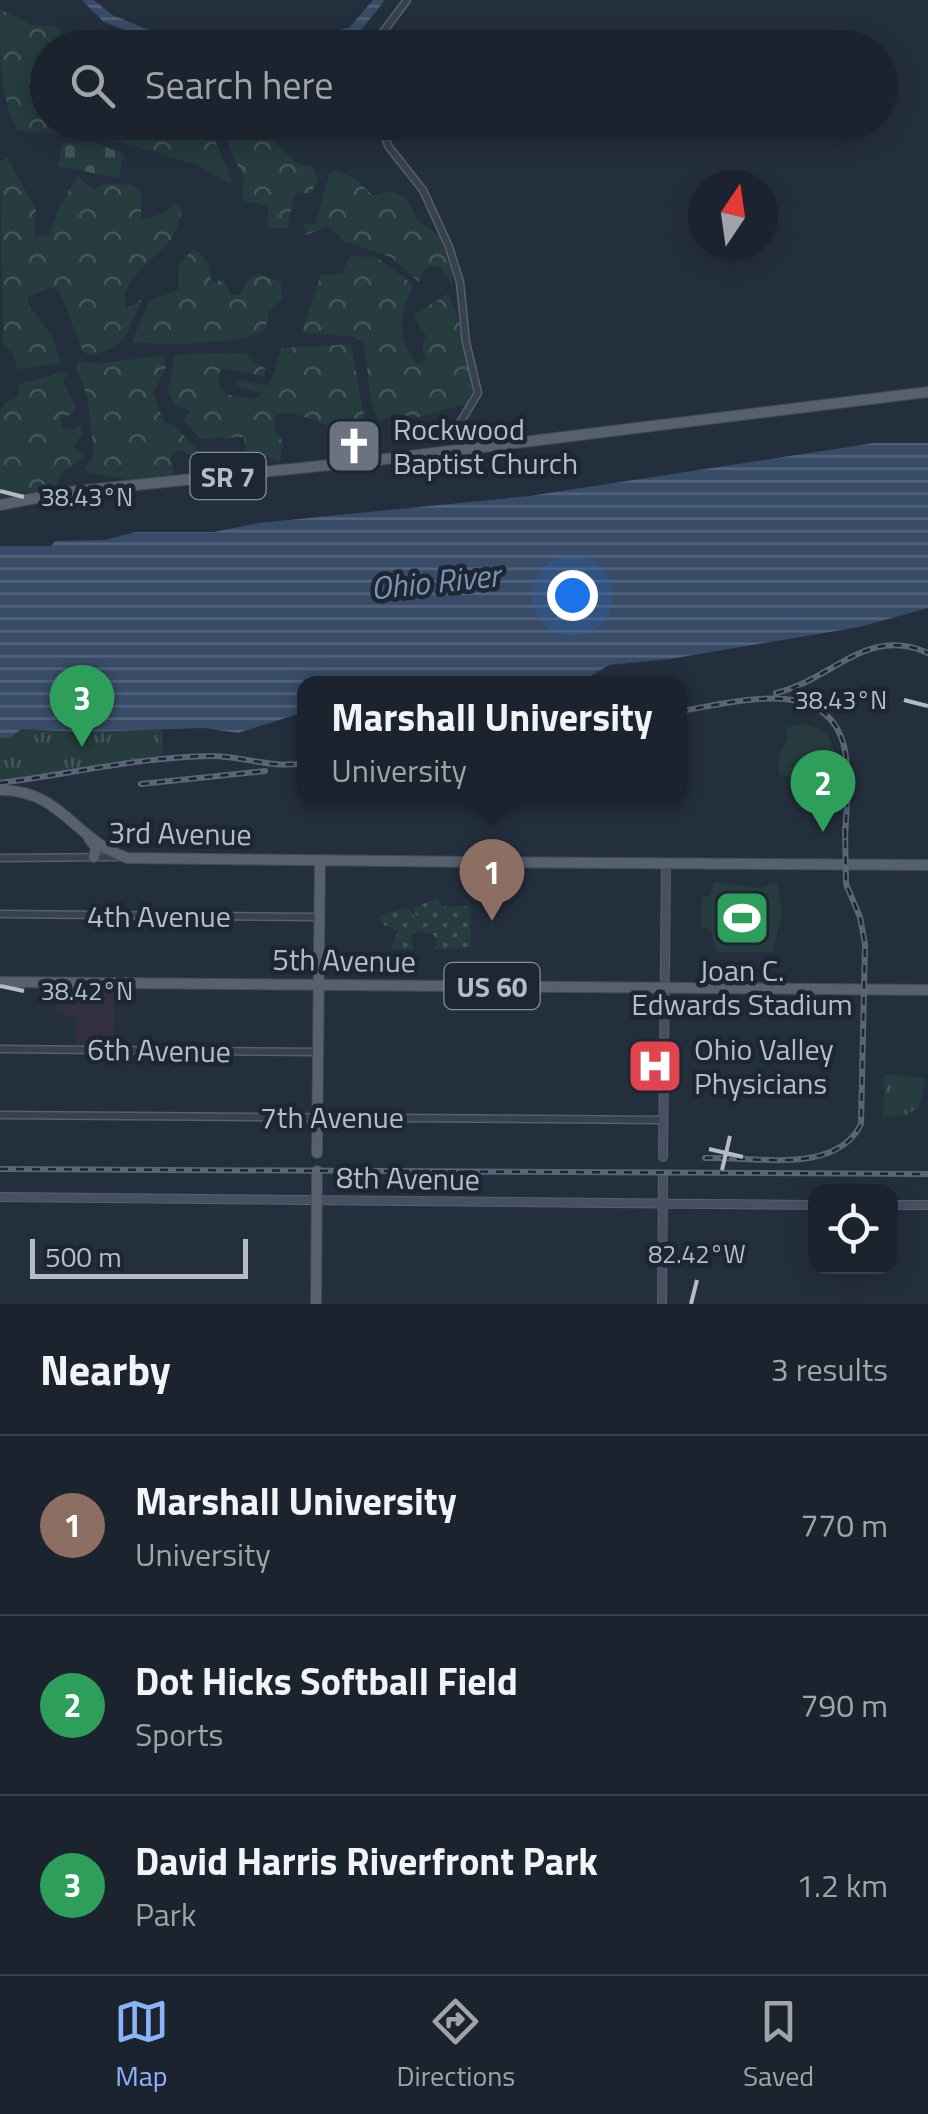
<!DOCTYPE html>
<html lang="en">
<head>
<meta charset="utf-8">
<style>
  :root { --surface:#1b232e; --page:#242b36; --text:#f1f3f6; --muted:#a0a4aa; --line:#39404a; --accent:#8ab4f8 }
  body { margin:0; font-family:"Titillium Web",sans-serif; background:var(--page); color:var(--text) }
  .controls { position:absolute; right:30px; bottom:30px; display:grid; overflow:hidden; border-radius:20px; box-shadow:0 5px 25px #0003 }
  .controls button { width:90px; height:90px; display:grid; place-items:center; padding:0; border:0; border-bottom:2px solid var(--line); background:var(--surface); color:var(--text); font:50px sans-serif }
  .compass { position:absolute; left:688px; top:170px; width:90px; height:90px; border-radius:50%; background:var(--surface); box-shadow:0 5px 25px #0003; rotate:13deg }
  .scale { position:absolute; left:30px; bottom:25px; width:218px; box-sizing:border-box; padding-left:10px; border:5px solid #b4bcc9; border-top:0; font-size:28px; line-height:35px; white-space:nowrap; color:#b4bcc9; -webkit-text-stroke:8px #1d2633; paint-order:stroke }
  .you { position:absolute; left:572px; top:595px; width:35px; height:35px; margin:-25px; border:8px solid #fff; border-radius:50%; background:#1a73e8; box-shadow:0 0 0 15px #1a73e833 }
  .badge { display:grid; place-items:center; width:65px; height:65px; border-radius:50%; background:var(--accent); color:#fff; font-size:32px; font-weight:700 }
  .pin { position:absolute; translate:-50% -82px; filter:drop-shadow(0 2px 5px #0008) }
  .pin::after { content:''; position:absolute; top:52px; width:35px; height:30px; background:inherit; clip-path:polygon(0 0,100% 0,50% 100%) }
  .popup { position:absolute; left:297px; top:676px; width:390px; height:130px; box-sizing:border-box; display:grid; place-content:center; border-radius:20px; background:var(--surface); filter:drop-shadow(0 2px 8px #0005); font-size:32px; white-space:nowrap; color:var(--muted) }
  .popup b { font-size:38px; color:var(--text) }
  .popup::after { content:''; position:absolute; left:50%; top:100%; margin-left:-20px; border:20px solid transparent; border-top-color:var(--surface) }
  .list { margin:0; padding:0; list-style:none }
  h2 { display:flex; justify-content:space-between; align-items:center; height:130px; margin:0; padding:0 40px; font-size:42px }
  h2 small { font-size:32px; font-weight:400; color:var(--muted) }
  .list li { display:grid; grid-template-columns:65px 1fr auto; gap:30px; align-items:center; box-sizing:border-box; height:180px; padding:0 40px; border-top:2px solid var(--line) }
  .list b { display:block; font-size:38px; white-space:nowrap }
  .list p { margin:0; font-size:32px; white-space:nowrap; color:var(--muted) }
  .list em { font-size:32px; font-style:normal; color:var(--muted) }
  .icon { flex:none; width:55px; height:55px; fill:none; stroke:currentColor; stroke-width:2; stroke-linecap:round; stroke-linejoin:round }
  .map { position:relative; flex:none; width:928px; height:1304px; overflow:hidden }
  .search { position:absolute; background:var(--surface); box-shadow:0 5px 25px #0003; left:30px; right:30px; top:30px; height:110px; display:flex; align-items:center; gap:25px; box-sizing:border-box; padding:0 35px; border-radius:55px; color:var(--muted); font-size:38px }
  .sheet { height:670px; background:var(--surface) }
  nav { display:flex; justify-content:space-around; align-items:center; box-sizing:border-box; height:140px; border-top:2px solid var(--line); background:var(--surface); font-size:28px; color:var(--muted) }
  nav a { display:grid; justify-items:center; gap:5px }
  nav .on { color:var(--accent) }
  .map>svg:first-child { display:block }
</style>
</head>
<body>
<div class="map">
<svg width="928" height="1304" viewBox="0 0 928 1304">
  <defs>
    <pattern id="grass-dots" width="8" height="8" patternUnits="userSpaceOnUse" patternTransform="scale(2.5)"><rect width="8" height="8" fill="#263c3f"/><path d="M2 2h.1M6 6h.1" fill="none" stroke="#435659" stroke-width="1.8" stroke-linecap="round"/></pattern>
    <pattern id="forest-crowns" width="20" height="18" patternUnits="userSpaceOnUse" patternTransform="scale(2.5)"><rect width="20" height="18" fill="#263c3f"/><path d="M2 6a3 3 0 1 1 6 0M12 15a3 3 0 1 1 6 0" fill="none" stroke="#435659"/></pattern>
    <pattern id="cemetery-stones" width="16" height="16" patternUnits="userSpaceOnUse" patternTransform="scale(2.5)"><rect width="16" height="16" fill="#263c3f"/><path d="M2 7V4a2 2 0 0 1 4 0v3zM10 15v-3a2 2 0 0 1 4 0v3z" fill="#435659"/></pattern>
    <pattern id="park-tufts" width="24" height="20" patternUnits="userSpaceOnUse" patternTransform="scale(2.5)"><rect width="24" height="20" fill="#263c3f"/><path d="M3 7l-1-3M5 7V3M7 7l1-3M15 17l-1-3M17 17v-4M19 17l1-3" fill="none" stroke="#435659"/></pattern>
    <pattern id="water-rules" width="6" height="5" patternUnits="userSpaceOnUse" patternTransform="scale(2.5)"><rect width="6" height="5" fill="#394c67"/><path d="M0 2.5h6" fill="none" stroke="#53647b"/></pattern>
  </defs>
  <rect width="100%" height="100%" fill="#242f3e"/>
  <!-- medical -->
  <path fill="#32303f" d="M56,989L115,990L114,1045H75V1018L81,1016L56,1015Z"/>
  <!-- grass -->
  <path fill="url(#grass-dots)" d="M437,898L442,906H470L471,947L433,950L437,944L434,935L419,931L411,935L414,950L391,949L398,931L384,925L380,915L408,908L424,927L412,909Z"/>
  <!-- forest -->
  <path fill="url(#forest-crowns)" d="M0,9L35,26L52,25L61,30L62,41L74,31L119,47L48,48V122L208,123L234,186L197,165L114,140L17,130C0,97 0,52 0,9Z
    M218,123H304L278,128L270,137L296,163L313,167L318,179L311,194L299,192L293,199L288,228H267L269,207L242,200L244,179Z
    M7,157L36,210L34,238L50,234L58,209L78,176L93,189L104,184L133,185L141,194V220L165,213L173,204L182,208C180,218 177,230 171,239C158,258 117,280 126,309L142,299C125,334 129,347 89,355L82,350L60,291L52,287L28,297V304L52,336L61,363L18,369L12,353L3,344L0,162Z
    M335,170L355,178L373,196L389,191L405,197L418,220L439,236L453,273L452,285L441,268L434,265L426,267L419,282L391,257L344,241L329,226L306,235L303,224H315L329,175Z
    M194,248L207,261L212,282L224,280L230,295H239L248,280L258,274L281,282L282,299L269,312L265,330C250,344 154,346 132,342L150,300L178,290V266Z
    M350,256L376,257L414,285C399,312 395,338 417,364L426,359L422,348L426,336L413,315L448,294C460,316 477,378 473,402L419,417L395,414L379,422L371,401L364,343L354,337L302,332L321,275L342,273Z
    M351,344L365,422L362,429C329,435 300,406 275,415V431L283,442L280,463L259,453L248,459L244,437L200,439L184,420L190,410L175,406L168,391L175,354L247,353L251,361L265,368L264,376L223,368L219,373V386L229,395L255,399L261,394L238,386L237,379L269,386L282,348Z
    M163,355L166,367L153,393L164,422L175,426L212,465L179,449L170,458L174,473C148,489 116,476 89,473L84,469L94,455L88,399L76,366L79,361L98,364Z
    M63,372L67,374L63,382L76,407L73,414L61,418V426L69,430L81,425L82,434L73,447L85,457L61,473L57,489L0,499V412L6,402L17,397L20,384Z"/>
  <!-- cemetery -->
  <path fill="url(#cemetery-stones)" d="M63,142L95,143L124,154L118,178L58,166Z"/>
  <!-- park -->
  <path fill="url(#park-tufts)" d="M161,728L163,756L0,780V738H10L21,729L80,732Z
    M885,1074L926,1078L919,1107L907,1115L883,1118Z"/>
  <!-- pitch -->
  <path fill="#263c3f" d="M801,724C834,727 840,752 829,778L818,774L801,781L779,774V756L788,739L786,728Z
    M714,882L759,888L777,882L782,916L772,952H717L710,929L701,928L702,897L710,896Z"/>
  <!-- water -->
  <path fill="url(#water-rules)" d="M82,0H94L112,15L179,42L221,40L252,46L349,28L373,0H385L358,34L334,41L298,48H172L104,22Z
    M874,443H928V608L859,627L670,659L609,665L591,676L558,683L304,684V712L238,733L204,728L80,732L21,729L10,738H0V546H51L55,541L105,540L135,532H214L259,523L529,496Z"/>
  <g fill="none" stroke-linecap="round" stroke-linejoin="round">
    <!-- tertiary casing -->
    <g stroke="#565f6c" stroke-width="9">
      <path id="tertiary" d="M371,48L407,0
        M378,122L389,147L423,190L449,247L460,282L466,342L478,393L455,431L456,450
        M0,858L121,857
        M0,914L319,917
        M0,1049L318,1052
        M0,1115L664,1120"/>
    </g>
    <!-- secondary casing -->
    <g stroke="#565f6c" stroke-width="10">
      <path id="secondary" d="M663,1157L666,863
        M0,1197L816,1205
        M890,1205H928
        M662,1304L663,1175"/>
    </g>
    <!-- primary casing -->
    <g stroke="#414a57" stroke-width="12">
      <path id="primary" d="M0,505L67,492L369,461L928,392
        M0,790C63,790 74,841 128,858L480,862
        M89,838L96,848L94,857
        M108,849L123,837
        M483,862L928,865
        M0,982L928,990
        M317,1153L320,860
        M316,1304L317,1171"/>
    </g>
    <!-- tertiary -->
    <use href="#tertiary" stroke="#38414e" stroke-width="6"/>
    <!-- secondary -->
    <use href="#secondary" stroke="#465061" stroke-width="8"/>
    <!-- primary -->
    <use href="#primary" stroke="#56606e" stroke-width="10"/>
    <!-- rail casing -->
    <g stroke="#5a6575" stroke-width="6">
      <path id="rail" d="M776,693C832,680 867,625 928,653
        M680,711C731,704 826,673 844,746C851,775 846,810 845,839
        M0,783C71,774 139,757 211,756C243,756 273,769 304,763
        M141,784L265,771
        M319,802L357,798
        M705,1158C753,1156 836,1176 861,1124L865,944L860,917L846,884L845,828
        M0,1169L928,1174"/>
    </g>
    <!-- rail -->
    <use href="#rail" stroke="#1d2633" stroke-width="2.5" stroke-dasharray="8" stroke-linecap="butt"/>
  </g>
  <!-- ticks -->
  <path fill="none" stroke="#b4bcc9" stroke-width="4" d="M0,491L24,497M904,700L928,706M0,986L24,991M709,1149L743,1157M722,1170L730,1136M691,1304L697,1280"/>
  <!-- icons -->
  <defs>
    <g id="church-square" transform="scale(2.875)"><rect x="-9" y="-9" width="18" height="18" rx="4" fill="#6b7280" stroke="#1d2633"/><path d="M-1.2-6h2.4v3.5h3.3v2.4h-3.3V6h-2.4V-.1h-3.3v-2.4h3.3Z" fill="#fff"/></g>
    <g id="stadium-square" transform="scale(2.875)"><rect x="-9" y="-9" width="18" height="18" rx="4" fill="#2e9e5b" stroke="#1d2633"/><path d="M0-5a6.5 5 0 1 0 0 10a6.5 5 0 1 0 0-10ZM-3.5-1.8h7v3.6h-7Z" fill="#fff"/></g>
    <g id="hospital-square" transform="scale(2.875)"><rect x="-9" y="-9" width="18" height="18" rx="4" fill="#e0444e" stroke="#1d2633"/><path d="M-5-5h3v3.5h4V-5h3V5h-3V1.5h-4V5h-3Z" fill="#fff"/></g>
  </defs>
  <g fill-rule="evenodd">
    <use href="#church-square" x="354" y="446"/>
    <use href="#stadium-square" x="742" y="918"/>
    <use href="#hospital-square" x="655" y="1066"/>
  </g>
  <g text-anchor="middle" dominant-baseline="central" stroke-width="9" stroke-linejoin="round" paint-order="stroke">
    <!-- shield labels -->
    <g fill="#1d2633" stroke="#878f9c" stroke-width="2.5">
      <rect x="190.5" y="453" width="75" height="46" rx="8"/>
      <rect x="444.5" y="963" width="95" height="46" rx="8"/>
    </g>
    <g font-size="28" font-weight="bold" fill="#b4bcc9">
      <text x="228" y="476">SR 7</text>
      <text x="492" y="986">US 60</text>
    </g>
    <!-- poi labels -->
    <g font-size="30" fill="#b4bcc9" stroke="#1d2633" text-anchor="start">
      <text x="393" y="429">Rockwood<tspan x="393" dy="34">Baptist Church</tspan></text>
      <text x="742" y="970" text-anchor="middle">Joan C.<tspan x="742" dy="34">Edwards Stadium</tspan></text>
      <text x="694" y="1049">Ohio Valley<tspan x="694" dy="34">Physicians</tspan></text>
    </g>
    <!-- street labels -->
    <g font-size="30" fill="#b4bcc9" stroke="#1d2633">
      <text transform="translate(180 833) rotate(1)">3rd Avenue</text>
      <text x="159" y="916">4th Avenue</text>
      <text transform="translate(344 960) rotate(1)">5th Avenue</text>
      <text transform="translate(159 1050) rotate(1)">6th Avenue</text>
      <text x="332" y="1117">7th Avenue</text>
      <text transform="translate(408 1178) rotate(1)">8th Avenue</text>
    </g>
    <!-- water labels -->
    <g font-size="32" font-style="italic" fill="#7c92b1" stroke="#1d2633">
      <text transform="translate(435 581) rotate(-6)">Ohio River</text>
    </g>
  </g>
  <g font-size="25" text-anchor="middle" fill="#b4bcc9" stroke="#1d2633" stroke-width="9" stroke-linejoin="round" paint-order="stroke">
    <text x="87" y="506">38.43°N</text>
    <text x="841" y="709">38.43°N</text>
    <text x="87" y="1000">38.42°N</text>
    <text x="697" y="1263">82.42°W</text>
  </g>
</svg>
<div class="controls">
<button><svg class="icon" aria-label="locate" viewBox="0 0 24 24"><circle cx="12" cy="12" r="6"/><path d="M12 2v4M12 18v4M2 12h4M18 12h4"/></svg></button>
</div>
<svg class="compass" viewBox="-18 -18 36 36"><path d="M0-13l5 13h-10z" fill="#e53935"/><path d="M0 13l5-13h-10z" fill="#a0a4aa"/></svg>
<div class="scale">500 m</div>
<div class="you"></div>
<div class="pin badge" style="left:492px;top:921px;background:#8d6e63">1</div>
<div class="popup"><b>Marshall University</b>University</div>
<div class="pin badge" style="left:823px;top:832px;background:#2e9e5b">2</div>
<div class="pin badge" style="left:82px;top:747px;background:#2e9e5b">3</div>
<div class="search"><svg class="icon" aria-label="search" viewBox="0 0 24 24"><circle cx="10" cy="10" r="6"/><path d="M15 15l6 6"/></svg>Search here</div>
</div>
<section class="sheet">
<h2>Nearby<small>3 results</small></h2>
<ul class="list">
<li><span class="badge" style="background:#8d6e63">1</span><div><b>Marshall University</b><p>University</p></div><em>770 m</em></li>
<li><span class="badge" style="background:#2e9e5b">2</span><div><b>Dot Hicks Softball Field</b><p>Sports</p></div><em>790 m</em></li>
<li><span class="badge" style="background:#2e9e5b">3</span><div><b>David Harris Riverfront Park</b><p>Park</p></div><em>1.2 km</em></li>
</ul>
</section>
<nav>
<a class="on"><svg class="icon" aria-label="map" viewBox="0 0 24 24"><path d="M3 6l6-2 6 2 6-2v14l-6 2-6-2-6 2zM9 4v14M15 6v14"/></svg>Map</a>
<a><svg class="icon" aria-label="directions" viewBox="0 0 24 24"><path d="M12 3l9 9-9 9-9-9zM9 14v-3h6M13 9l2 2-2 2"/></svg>Directions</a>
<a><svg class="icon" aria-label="saved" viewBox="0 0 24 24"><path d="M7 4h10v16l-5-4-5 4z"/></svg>Saved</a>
</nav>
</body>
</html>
